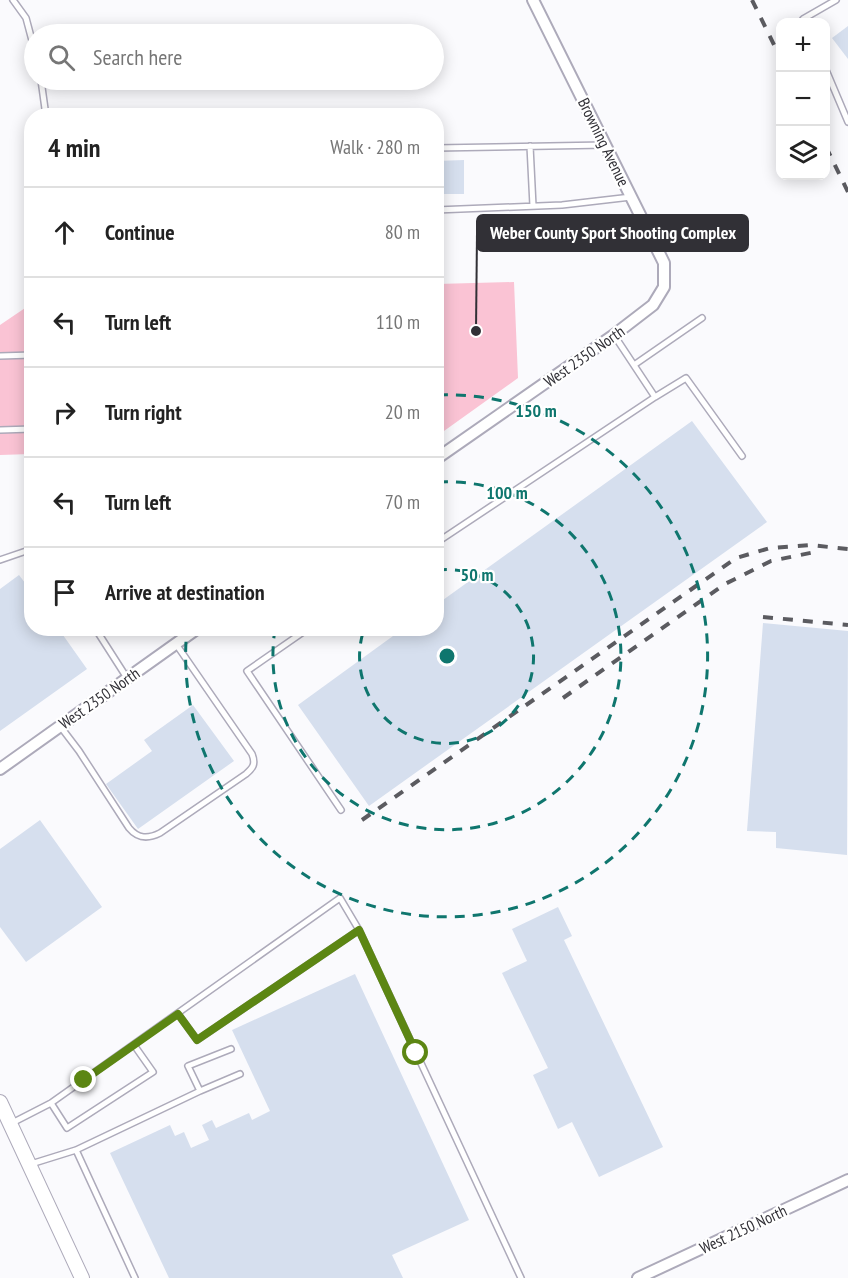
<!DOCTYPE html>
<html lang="en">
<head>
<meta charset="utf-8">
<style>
  :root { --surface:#fff; --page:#f6f6f6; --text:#222; --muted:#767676; --line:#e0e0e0 }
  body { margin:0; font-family:"PT Sans Narrow",sans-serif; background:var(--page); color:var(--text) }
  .controls { position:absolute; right:18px; top:18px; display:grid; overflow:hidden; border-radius:12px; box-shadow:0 3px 15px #0003 }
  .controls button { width:54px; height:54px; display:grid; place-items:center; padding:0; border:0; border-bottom:2px solid var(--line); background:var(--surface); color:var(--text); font:30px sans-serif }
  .stop { position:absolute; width:18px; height:18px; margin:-14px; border:4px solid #5c8613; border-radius:50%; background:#fff }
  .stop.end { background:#5c8613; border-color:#fff; box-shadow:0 2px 6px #0008 }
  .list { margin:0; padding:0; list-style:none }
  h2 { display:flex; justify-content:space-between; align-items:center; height:78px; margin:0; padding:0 24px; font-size:26px }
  h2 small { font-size:20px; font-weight:400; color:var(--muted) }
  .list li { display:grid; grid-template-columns:39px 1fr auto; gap:18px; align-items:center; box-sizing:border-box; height:90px; padding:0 24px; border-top:2px solid var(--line) }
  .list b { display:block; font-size:22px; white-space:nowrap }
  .list em { font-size:20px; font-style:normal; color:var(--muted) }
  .icon { flex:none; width:33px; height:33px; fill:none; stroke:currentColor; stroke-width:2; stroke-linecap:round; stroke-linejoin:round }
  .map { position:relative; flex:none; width:848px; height:1278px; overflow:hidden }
  .search { position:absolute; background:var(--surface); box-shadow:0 3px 15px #0003; left:24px; top:24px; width:420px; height:66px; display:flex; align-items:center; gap:15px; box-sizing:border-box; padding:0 21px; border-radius:33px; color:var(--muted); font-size:22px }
  .panel { position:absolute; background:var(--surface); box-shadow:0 3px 15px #0003; left:24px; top:108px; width:420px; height:528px; border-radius:24px }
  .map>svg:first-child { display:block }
</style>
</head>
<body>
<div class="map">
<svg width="848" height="1278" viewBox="0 0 848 1278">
  <rect width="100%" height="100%" fill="#fafafd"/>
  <!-- garden -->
  <path fill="#fac3d4" d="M514,282L518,378L437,436V284Z
    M31,304V454L0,455V325Z"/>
  <!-- building -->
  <path fill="#d6dfee" d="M848,26V59L832,38Z
    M464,160V194H436V161Z
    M692,421L767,522L369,806L298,705L404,628H436V605Z
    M19,575L32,592V628H58L87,669L0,731V589Z
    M763,623L848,631L847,855L776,848V832L747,831Z
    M193,705L234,761L138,829L106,784L152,751L144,740Z
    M40,820L102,907L26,962L0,927V849Z
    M558,907L572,936L564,940L663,1147L599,1177L572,1122L558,1129L533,1075L548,1068L502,973L527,961L512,929Z
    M355,974L469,1220L392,1255L403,1278H169L110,1153L170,1125L175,1136L184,1132L191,1148L209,1140L202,1125L212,1120L216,1128L249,1113L252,1120L270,1111L232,1030Z"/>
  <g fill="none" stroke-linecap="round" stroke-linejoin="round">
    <!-- service casing -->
    <g stroke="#adaaba" stroke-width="8">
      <path id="service" d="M13,0L26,18L34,48
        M805,22L803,19L836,0
        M826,70L848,122
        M41,80L46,116
        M530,146L533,206
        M436,148L605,145
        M436,210L562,205L631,197
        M0,356L32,355
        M634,365L702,318
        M655,397L686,378L742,456
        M0,430L32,429
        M436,543L655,397L614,335
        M0,560L32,549
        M95,628L127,678
        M309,628L247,671L341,810
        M60,726L79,751L129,828C138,839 148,839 160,833L246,774C253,768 256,764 252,754L176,644
        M359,930L521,1278
        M200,1091L188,1066L231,1049
        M51,1103L67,1128L153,1072L134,1045
        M12,1123L51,1103L340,898L359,930L197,1040L178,1014
        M76,1150L135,1278
        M31,1164L76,1150L200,1091L240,1074"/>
    </g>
    <!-- minor casing -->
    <g stroke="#adaaba" stroke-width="14">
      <path id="minor" d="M436,459L614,335L653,305L664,287V263L533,0
        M0,769L198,628
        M638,1278L848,1180"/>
    </g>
    <!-- tertiary casing -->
    <g stroke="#adaaba" stroke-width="16">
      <path id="tertiary" d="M0,1102L82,1278"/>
    </g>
    <!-- service -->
    <use href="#service" stroke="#fff" stroke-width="5"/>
    <!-- minor -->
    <use href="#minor" stroke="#fff" stroke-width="10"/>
    <!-- tertiary -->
    <use href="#tertiary" stroke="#fff" stroke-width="14"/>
    <!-- rail -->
    <path stroke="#5b5b60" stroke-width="4" stroke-dasharray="10 10" stroke-linecap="butt" d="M752,0L780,57
      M826,147L848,192
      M763,617L848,625
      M563,698L725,584L771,561L815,552
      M362,820L736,558L770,548L810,545L848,549"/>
  </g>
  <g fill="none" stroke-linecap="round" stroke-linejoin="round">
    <!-- route -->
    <path stroke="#5c8613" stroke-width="8" d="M84,1080L178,1014L197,1040L359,930L416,1053"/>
  </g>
  <!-- distance rings -->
  <g fill="none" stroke="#0f766e" stroke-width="3" stroke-dasharray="10 8">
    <path d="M437 570A87 87 0 1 1 364 629"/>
    <path d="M438 482A174 174 0 1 1 275 629"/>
    <path d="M438 395A261 261 0 1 1 187 629"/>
  </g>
  <g text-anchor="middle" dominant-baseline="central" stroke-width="4.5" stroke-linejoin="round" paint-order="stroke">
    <!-- street labels -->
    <g font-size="16" fill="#313036" stroke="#fff">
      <text transform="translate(604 142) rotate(64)">Browning Avenue</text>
      <text transform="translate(584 356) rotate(-35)">West 2350 North</text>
      <text transform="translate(99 698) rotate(-35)">West 2350 North</text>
      <text transform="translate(743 1229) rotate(-25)">West 2150 North</text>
    </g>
  </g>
  <circle cx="447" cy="656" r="9" fill="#0f766e" stroke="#fff" stroke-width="3"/>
  <g font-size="18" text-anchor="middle" font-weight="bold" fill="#0f766e" stroke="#fff" stroke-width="4.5" stroke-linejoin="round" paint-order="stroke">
    <text x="536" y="417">150 m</text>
    <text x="507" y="499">100 m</text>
    <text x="477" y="581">50 m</text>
  </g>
  <!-- callouts -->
  <path fill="none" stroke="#313036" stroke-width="2" d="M476 331L477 233"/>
  <circle fill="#313036" stroke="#fff" stroke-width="2" cx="476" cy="331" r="6"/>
  <rect fill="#313036" stroke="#313036" stroke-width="2" x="477" y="215" width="271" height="36" rx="6"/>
  <g font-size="18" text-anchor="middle" font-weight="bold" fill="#fff">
    <text x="613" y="239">Weber County Sport Shooting Complex</text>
  </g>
</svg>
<div class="controls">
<button>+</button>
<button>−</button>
<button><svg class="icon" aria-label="layers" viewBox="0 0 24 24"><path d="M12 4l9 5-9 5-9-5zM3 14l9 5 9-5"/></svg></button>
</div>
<div class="stop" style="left:416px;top:1053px"></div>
<div class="stop end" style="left:84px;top:1080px"></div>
<div class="search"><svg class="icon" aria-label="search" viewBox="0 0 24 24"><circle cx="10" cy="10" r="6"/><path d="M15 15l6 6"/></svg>Search here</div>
<section class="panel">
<h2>4 min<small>Walk · 280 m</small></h2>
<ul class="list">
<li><svg class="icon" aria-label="ahead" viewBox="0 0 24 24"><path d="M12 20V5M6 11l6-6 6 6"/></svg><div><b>Continue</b></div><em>80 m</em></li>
<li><svg class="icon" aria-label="left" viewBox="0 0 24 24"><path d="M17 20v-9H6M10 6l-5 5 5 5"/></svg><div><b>Turn left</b></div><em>110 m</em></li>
<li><svg class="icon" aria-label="right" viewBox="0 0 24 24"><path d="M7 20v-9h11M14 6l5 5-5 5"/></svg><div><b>Turn right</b></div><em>20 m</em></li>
<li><svg class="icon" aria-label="left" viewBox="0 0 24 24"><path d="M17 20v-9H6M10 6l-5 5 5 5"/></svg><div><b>Turn left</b></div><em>70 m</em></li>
<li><svg class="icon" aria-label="arrive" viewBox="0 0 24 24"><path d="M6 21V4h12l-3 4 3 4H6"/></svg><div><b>Arrive at destination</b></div></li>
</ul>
</section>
</div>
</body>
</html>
